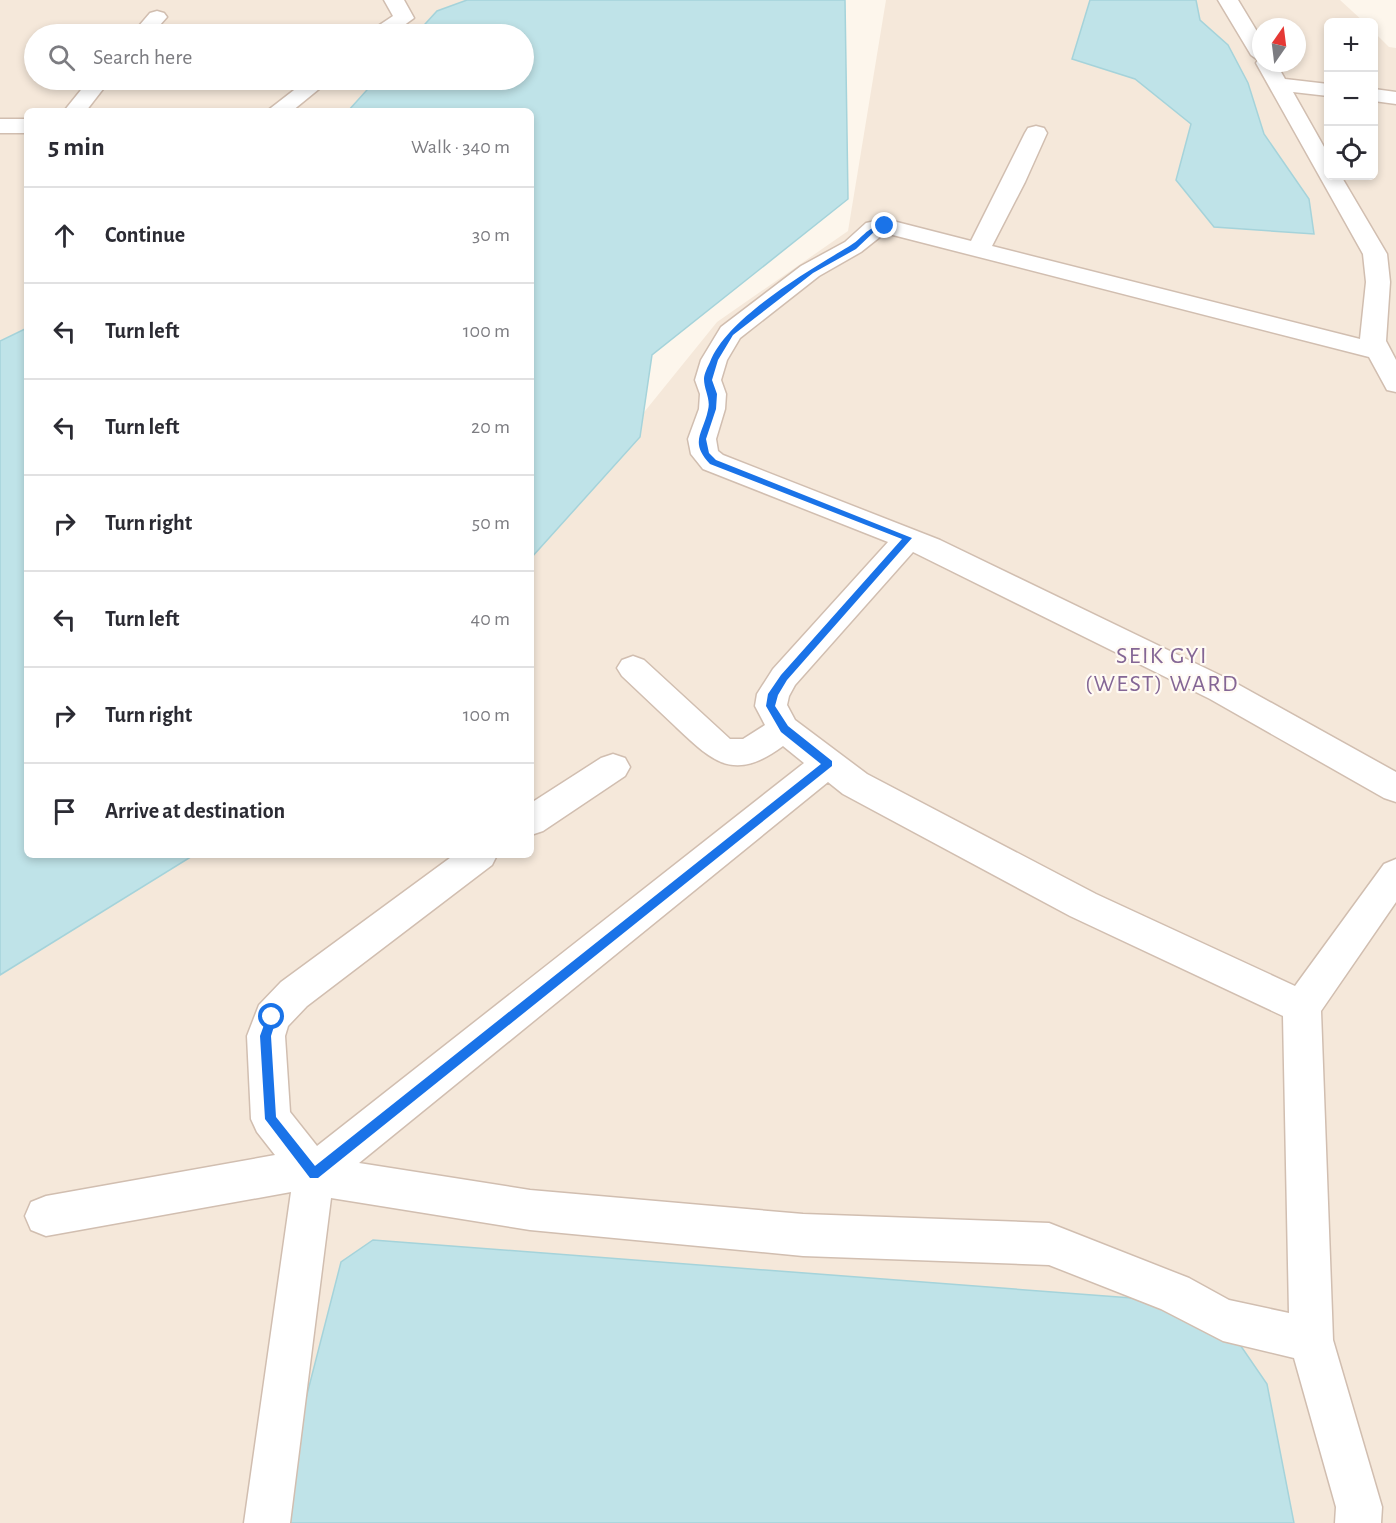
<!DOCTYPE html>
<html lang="en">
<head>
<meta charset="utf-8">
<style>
  :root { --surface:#fff; --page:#f7f7f7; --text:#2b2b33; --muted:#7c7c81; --line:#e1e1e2 }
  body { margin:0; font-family:"Alegreya Sans",sans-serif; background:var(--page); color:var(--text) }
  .controls { position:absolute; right:18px; top:18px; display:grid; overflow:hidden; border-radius:9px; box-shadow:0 3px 9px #0003 }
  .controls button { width:54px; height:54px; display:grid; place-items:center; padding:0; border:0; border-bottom:2px solid var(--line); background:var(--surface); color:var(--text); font:30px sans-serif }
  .compass { position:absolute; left:1252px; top:18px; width:54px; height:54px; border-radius:50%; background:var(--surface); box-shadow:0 3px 9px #0003; rotate:14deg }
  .stop { position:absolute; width:18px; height:18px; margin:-14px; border:4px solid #1a73e8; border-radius:50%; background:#fff }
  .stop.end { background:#1a73e8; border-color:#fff; box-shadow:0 2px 6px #0008 }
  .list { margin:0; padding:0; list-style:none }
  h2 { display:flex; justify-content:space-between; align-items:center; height:78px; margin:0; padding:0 24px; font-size:26px }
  h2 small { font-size:20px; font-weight:400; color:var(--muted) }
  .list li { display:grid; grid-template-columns:39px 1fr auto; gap:18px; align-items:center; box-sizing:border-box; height:96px; padding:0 24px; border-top:2px solid var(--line) }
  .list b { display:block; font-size:22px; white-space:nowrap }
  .list em { font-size:20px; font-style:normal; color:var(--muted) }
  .icon { flex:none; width:33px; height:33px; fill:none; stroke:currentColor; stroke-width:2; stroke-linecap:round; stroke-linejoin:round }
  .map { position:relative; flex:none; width:1396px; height:1523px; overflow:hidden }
  .search { position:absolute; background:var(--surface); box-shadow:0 3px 9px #0003; left:24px; top:24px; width:510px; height:66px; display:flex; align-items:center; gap:15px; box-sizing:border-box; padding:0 21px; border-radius:33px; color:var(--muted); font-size:22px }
  .panel { position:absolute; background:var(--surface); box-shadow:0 3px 9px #0003; left:24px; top:108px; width:510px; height:750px; border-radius:9px }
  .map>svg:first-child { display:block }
</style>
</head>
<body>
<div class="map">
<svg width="1396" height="1523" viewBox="0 0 1396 1523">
  <rect width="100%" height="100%" fill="#fdf6ec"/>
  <!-- residential -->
  <path fill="#f5e8da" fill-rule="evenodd" d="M0,0H507L466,34H34V80H412L374,111H27V331L0,344Z
    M886,0H1340L1364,22H1328V176H1374V32L1389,47L1396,48V1523H0V975L194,855H531V552L717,322L848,231ZM1261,27H1297V63H1261Z"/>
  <!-- water -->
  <path fill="#bfe3e8" stroke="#a5d3da" stroke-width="1.5" d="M467,0H845L848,199L652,355L640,437L531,558V111H348L376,80H524V34H416L437,11Z
    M1090,0H1196L1200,20L1228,45L1248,83L1264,134L1309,199L1314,234L1214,227L1176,180L1191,124L1135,79L1072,59Z
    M27,328V855H194L0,975V341Z
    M373,1240L1132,1298L1223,1320L1267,1384L1294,1523H274L341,1262Z"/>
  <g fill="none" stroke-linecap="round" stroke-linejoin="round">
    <!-- minor casing -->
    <g stroke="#d1beb0" stroke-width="3">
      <path id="minor" d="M384,0H404L414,18L392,34H369L372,30L393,16Z
        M1218,0H1238L1261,38V63H1276L1285,79L1328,84V96L1293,92L1328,154V176H1341L1387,254L1390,282L1386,341L1396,360V392L1387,390L1369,357L885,233L861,252L819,276L740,338L727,360L721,380L726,394L725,409L716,439L718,451L723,455L940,540L1232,681L1396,772V802L1384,798L1210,699L913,552L795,685L789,696L787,705L795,720L867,774L1096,894L1295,986L1384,864L1396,859V902L1321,1011L1333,1340L1382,1507L1381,1523H1335L1336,1507L1294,1358L1223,1341L1161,1309L1049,1265L803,1256L530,1230L331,1198L290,1523H244L291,1192L46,1236L31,1230L25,1216L31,1202L46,1196L275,1155L257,1132L251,1119L247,1036L259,1005L281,982L454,855H497L492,865L307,1006L288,1026L285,1036L290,1112L317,1146L804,763L783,746C734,782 714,763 676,727C658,710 640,693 622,676L617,668L622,660L633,656L644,660L730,739H743L765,725L755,706L757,694L773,669L888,542L703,469L691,454L688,439L699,409L700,394L695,380L701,360L721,327L801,266L845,242L866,223L885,219L971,241L1025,133L1028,128L1036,126L1044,128L1047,133L1025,182L992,246L1360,339L1366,282L1363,254L1256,63L1258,60L1251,55ZM828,782L843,794L1070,916L1283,1016L1289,1313L1229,1300L1189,1278L1049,1223L803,1214L530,1190L359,1163Z
        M157,11L164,13L167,17L152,34H132L150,13Z
        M89,80H110L86,111H64Z
        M307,80H330L292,111H267Z
        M1374,89L1396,92V104L1374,101Z
        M0,119H27V133H0Z
        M613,754L625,758L630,767L625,776L543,831L531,835V803L601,758Z"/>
    </g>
    <!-- minor -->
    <use href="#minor" fill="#fff" fill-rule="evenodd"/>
  </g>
  <!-- route -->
  <path fill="#1a73e8" d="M885,224L888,227L876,230L856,249L813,273L733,335L718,360L712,380L717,394L716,409L706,439L709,453L716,460L912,538L787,680L778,695L775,706L788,726L832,761V766L318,1178H310L265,1119L260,1036L268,1014L272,1012L277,1017L271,1036L276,1117L315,1166L821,764L781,732L766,706L768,694L781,675L902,539L710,464C689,442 703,434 708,410C711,399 704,390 704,379C704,374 708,366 710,362C727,318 808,271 848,247C864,238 864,228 885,224Z"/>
  <g text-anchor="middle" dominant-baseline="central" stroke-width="4.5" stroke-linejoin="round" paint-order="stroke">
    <!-- quarter labels -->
    <g font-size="24" letter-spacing="1.5" fill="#846695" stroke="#fffaf3">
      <text x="1162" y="656">SEIK GYI<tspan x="1162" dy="28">(WEST) WARD</tspan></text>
    </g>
  </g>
</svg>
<div class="controls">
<button>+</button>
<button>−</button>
<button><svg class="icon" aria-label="locate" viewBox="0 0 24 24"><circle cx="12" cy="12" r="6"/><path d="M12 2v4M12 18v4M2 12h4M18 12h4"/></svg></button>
</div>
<svg class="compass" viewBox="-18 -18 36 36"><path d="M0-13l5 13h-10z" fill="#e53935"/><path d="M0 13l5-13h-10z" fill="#7c7c81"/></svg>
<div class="stop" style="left:272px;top:1017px"></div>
<div class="stop end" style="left:885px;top:226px"></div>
<div class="search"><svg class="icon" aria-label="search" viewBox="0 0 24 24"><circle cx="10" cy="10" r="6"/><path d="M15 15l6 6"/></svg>Search here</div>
<section class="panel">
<h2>5 min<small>Walk · 340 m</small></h2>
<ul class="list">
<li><svg class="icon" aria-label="ahead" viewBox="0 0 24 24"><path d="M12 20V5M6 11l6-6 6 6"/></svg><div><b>Continue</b></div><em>30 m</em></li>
<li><svg class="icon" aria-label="left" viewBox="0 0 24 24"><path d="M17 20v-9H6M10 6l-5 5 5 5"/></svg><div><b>Turn left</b></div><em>100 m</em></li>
<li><svg class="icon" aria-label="left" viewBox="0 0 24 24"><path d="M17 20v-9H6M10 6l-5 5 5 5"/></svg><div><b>Turn left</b></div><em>20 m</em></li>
<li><svg class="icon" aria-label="right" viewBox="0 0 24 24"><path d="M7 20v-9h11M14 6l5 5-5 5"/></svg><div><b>Turn right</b></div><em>50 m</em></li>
<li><svg class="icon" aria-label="left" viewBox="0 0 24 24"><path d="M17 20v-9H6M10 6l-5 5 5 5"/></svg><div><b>Turn left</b></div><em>40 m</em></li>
<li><svg class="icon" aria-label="right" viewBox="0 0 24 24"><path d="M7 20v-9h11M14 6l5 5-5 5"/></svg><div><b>Turn right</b></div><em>100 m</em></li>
<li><svg class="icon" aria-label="arrive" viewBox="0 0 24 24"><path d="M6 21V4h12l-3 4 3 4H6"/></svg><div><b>Arrive at destination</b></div></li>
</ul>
</section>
</div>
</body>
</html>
